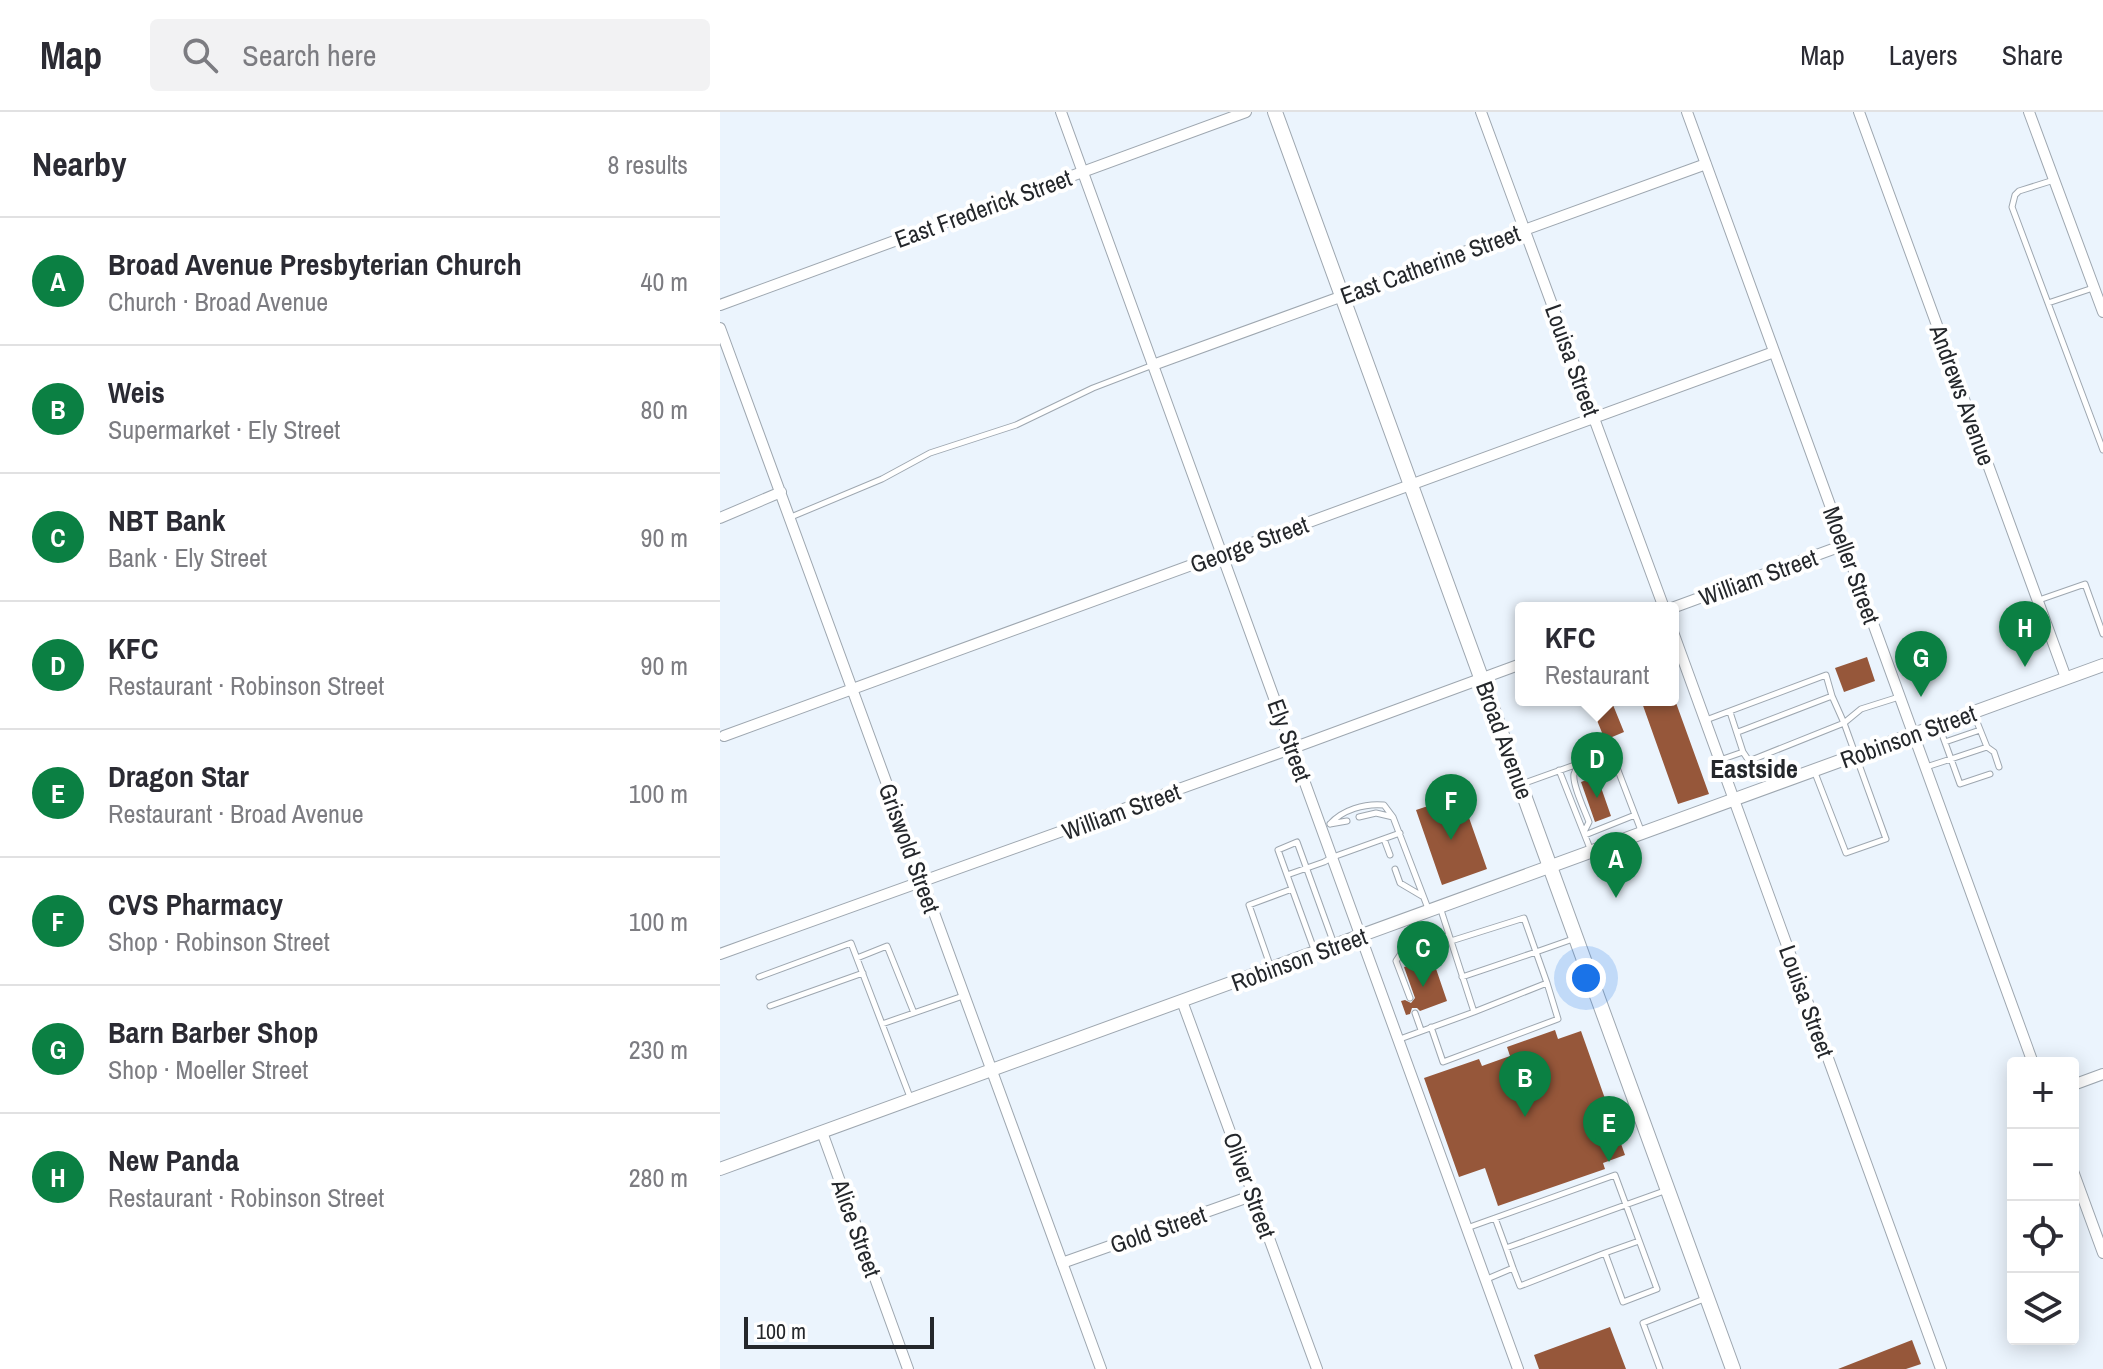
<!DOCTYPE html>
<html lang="en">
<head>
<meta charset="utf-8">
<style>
  :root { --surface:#fff; --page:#f2f2f3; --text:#2b2b33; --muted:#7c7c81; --line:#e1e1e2; --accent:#0b8043 }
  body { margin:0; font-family:"Archivo Narrow",sans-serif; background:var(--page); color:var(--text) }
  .controls { position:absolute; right:24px; bottom:24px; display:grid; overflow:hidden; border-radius:8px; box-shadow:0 4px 20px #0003 }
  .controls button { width:72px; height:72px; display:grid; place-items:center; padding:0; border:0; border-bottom:2px solid var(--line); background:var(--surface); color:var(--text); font:40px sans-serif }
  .scale { position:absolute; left:24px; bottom:20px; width:190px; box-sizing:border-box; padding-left:8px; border:4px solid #24272b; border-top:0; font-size:22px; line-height:28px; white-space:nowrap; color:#24272b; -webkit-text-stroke:6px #fff; paint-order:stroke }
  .you { position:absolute; left:866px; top:866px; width:28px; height:28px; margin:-20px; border:6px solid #fff; border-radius:50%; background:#1a73e8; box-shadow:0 0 0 12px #1a73e833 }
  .badge { display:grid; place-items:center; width:52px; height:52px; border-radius:50%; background:var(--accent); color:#fff; font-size:26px; font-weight:700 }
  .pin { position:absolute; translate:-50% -66px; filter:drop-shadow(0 2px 4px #0008) }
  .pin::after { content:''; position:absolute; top:42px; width:28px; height:24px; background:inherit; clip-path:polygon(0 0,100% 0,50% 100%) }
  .popup { position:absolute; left:795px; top:490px; width:164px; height:104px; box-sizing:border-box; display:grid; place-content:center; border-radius:8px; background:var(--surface); filter:drop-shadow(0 2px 6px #0005); font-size:26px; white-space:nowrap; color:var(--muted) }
  .popup b { font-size:30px; color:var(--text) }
  .popup::after { content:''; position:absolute; left:50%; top:100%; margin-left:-16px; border:16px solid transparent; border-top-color:var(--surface) }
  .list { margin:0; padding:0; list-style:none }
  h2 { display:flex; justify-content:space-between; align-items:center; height:104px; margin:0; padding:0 32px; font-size:34px }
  h2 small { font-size:26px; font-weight:400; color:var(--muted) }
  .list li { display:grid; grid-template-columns:52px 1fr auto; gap:24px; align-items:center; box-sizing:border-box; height:128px; padding:0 32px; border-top:2px solid var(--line) }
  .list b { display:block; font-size:30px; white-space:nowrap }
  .list p { margin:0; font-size:26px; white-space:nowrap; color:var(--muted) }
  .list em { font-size:26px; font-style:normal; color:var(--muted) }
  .icon { flex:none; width:44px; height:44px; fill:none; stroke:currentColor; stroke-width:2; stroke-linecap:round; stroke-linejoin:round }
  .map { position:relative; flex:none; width:1383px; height:1257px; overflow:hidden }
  header { display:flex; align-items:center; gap:48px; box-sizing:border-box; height:112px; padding:0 40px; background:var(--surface); border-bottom:2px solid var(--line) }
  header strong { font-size:38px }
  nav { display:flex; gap:44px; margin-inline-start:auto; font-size:28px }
  .search { width:560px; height:72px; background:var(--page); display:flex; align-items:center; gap:20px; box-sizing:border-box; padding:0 28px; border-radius:8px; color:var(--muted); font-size:30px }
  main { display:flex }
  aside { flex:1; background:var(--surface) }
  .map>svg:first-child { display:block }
</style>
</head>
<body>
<header>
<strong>Map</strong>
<div class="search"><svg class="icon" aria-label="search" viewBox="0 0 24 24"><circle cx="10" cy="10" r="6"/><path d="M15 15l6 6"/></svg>Search here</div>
<nav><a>Map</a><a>Layers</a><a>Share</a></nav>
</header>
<main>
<aside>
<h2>Nearby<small>8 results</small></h2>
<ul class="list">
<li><span class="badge">A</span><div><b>Broad Avenue Presbyterian Church</b><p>Church · Broad Avenue</p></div><em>40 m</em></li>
<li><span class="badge">B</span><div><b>Weis</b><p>Supermarket · Ely Street</p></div><em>80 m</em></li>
<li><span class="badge">C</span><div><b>NBT Bank</b><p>Bank · Ely Street</p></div><em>90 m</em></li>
<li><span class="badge">D</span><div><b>KFC</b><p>Restaurant · Robinson Street</p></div><em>90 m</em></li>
<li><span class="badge">E</span><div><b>Dragon Star</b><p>Restaurant · Broad Avenue</p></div><em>100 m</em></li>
<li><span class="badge">F</span><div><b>CVS Pharmacy</b><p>Shop · Robinson Street</p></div><em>100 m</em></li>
<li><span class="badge">G</span><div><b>Barn Barber Shop</b><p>Shop · Moeller Street</p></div><em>230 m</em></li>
<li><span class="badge">H</span><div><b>New Panda</b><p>Restaurant · Robinson Street</p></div><em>280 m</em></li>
</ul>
</aside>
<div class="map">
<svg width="1383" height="1257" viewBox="0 0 1383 1257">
  <rect width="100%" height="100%" fill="#ebf4fd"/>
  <!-- building -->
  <path fill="#96573a" d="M1147,545L1155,569L1124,580L1115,556Z
    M921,588H955L989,682L958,692Z
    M893,593L904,620L885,628L874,601Z
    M877,664L891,704L875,710L861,670Z
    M741,683L767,757L722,773L696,698Z
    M712,845L727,889L700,899L697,896H692L690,902L686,903L681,889L685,888L691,891L695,886L684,855Z
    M835,918L838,927L861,919L905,1043L883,1051L885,1057L778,1094L765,1056L739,1065L704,966L759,947L762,954L790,944L787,935Z
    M890,1215L906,1257H819L814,1243Z
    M1192,1228L1201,1252L1186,1257H1118Z"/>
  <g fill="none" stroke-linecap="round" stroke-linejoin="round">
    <!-- service casing -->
    <g stroke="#9ea7b0" stroke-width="7">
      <path id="service" d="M1334,68L1299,79L1295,83L1292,95L1383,338
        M1328,191L1373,176
        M71,405L162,367L210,341L296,313L373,276L433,253
        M1319,488L1365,472L1383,522
        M986,608L1106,563L1112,584L1124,611L1029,649L1023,640L1010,600
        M1219,614L1231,647L1267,635L1253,600
        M1018,620L1112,584
        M1225,630L1260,618
        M1267,635L1274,640L1279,655
        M1000,648L1023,640
        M1206,655L1231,647L1240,672L1270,662
        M839,658L871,739
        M1095,661L1126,741L1166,727L1124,611L1141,597L1179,585
        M802,672L891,640L922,721
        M639,705L656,701L673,705L709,799
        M610,712C622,698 645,691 664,693L673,705
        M610,712L627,709
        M864,720L869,710C865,699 852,672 854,662C856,655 860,654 865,652
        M865,723L915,703
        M664,727L670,743
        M675,757L680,771L702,784
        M567,763L558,738L577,730L614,832
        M731,829L804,806L816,840L742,865
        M595,840L567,763L604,750L613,745L680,721
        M137,846L167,834L194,901
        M551,856L529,793L572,777
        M39,865L131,831L190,985
        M690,886L676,849L682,840L729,823
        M50,894L143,861
        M754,900L827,871L816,840L853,827
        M695,901L701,918
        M162,912L243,884
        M711,915L723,950L838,907L827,871
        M680,927L754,900L720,795
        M775,1106L895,1063L937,1177L903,1190L885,1141L919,1129
        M747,1116L775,1106L786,1136L947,1078
        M786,1136L793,1156
        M767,1167L793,1156L800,1174L885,1141
        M940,1257L923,1211L984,1187"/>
    </g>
    <!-- minor casing -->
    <g stroke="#9ea7b0" stroke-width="12">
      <path id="minor" d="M341,0L798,1257
        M761,0L944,496
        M967,0L1313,951
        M1139,0L1346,566
        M1309,0L1383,200
        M0,193L526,0
        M0,216L381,1257
        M433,253L986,52
        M0,406L61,380
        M952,496L1124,433
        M953,520L1221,1257
        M4,624L1054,240
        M0,842L573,636L801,552
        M462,889L597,1257
        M1353,973L1383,962
        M102,1020L188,1257
        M1353,1059L1383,1141
        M342,1151L534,1083"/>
    </g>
    <!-- tertiary casing -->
    <g stroke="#9ea7b0" stroke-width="14">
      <path id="tertiary" d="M0,1057L1383,553"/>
    </g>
    <!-- secondary casing -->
    <g stroke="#9ea7b0" stroke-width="16">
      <path id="secondary" d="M555,0L1013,1257"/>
    </g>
    <!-- service -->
    <use href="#service" stroke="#fff" stroke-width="5"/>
    <!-- minor -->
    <use href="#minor" stroke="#fff" stroke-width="10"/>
    <!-- tertiary -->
    <use href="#tertiary" stroke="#fff" stroke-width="12"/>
    <!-- secondary -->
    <use href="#secondary" stroke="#fff" stroke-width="14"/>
  </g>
  <g text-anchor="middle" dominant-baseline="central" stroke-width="8" stroke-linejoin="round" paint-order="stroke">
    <!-- street labels -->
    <g font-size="24" fill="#24272b" stroke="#fff">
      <text transform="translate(263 96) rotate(-20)">East Frederick Street</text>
      <text transform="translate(710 152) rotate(-20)">East Catherine Street</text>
      <text transform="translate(853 248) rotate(70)">Louisa Street</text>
      <text transform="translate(1243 283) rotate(70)">Andrews Avenue</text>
      <text transform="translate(529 432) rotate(-20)">George Street</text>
      <text transform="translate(1132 453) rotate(70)">Moeller Street</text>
      <text transform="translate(1038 465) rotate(-20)">William Street</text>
      <text transform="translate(1188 624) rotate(-20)">Robinson Street</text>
      <text transform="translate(570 628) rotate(70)">Ely Street</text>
      <text transform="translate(785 628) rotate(70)">Broad Avenue</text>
      <text transform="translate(401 699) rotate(-20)">William Street</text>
      <text transform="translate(190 736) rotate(70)">Griswold Street</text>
      <text transform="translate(579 847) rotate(-20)">Robinson Street</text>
      <text transform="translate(1087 889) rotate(70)">Louisa Street</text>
      <text transform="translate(530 1073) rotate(70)">Oliver Street</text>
      <text transform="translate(137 1116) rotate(70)">Alice Street</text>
      <text transform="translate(438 1117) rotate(-19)">Gold Street</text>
    </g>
    <!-- neighbourhood labels -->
    <g font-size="26" font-weight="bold" fill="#24272b" stroke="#fff">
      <text x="1034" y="656">Eastside</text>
    </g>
  </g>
</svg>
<div class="controls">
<button>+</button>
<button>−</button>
<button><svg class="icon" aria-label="locate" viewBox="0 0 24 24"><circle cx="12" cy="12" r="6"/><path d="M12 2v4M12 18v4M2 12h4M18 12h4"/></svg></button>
<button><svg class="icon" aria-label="layers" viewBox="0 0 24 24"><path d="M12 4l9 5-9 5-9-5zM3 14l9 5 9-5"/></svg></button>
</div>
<div class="scale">100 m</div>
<div class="you"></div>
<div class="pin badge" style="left:896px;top:786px">A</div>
<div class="pin badge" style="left:805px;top:1005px">B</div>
<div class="pin badge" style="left:703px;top:875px">C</div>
<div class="pin badge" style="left:877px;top:686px">D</div>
<div class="popup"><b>KFC</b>Restaurant</div>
<div class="pin badge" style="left:889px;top:1050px">E</div>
<div class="pin badge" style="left:731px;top:728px">F</div>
<div class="pin badge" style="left:1201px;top:585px">G</div>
<div class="pin badge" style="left:1305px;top:555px">H</div>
</div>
</main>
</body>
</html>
